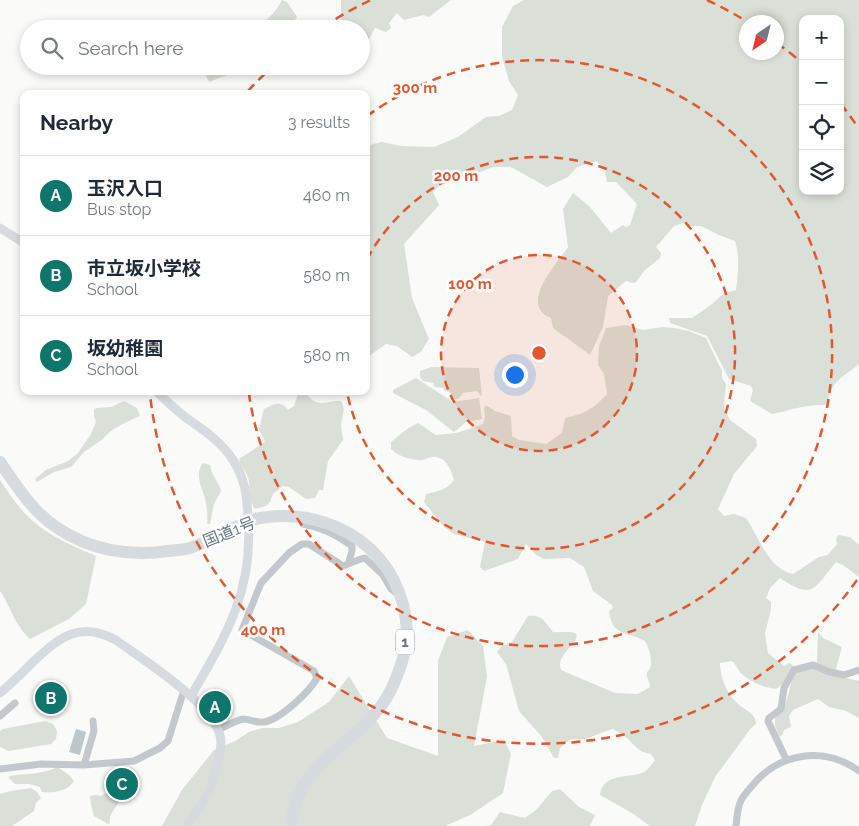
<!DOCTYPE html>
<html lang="en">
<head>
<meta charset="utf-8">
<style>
  :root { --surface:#fff; --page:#f6f6f7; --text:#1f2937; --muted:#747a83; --line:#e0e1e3; --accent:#0f766e }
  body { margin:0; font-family:Raleway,"Noto Sans JP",sans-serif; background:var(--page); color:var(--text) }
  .controls { position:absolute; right:15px; top:15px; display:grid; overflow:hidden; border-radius:10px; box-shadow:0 2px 8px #0003 }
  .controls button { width:45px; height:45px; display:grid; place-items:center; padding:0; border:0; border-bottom:1px solid var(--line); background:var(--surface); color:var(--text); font:25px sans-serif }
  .compass { position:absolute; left:739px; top:15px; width:45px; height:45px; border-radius:50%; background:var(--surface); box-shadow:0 2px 8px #0003; rotate:215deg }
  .you { position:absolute; left:514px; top:374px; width:18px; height:18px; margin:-12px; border:4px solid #fff; border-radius:50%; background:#1a73e8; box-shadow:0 0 0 8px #1a73e833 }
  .badge { display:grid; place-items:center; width:32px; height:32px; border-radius:50%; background:var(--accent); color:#fff; font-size:16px; font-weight:700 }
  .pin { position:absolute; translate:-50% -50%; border:2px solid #fff; box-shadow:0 1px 5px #0006 }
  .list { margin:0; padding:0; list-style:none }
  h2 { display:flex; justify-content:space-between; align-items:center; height:65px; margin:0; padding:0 20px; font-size:21px }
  h2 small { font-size:16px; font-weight:400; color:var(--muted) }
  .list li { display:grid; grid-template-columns:32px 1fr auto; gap:15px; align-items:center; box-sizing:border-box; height:80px; padding:0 20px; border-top:1px solid var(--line) }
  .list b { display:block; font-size:19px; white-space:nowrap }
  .list p { margin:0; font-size:16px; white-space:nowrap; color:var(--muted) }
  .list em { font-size:16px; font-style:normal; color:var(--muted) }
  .icon { flex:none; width:28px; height:28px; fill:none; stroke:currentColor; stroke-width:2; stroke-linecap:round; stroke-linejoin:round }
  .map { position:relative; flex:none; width:859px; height:826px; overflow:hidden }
  .search { position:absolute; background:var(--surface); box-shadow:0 2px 8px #0003; left:20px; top:20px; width:350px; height:55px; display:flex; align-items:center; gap:12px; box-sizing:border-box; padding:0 18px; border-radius:28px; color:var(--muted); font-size:19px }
  .panel { position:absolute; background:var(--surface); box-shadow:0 2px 8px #0003; left:20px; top:90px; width:350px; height:305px; border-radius:10px }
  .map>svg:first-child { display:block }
</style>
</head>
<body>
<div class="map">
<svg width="859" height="826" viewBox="0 0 859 826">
  <rect width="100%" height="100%" fill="#fafaf8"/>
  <!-- green -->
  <path fill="#dadfd7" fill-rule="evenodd" d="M282,0L287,2L297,17L294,21L297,29H253C266,21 275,14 282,0Z
    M341,0H451L429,17L423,15L404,20L397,13L389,23L391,28L386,32L375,28L369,39L361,43V29H337L341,20Z
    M524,0H859V364C849,373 837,378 831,390C828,396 830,400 825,405C806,404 790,410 772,414L750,401L753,390L751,386L729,379L707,336L670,323L669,318H692L712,304L724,293L736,290C738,274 740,257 735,241L719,235L701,226H691L683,223L674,226L656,247L661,253L660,258L644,271L636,282L633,283L626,281L608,296L603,327L590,355L553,328L551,318C518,306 556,264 568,247L563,209L573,193L590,207L611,233L623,225L626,227L630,225L637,204L616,182H607L604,168L596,161L577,167L568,177L547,187L511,167H493L470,176L464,175L439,186L433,192L439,205L404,244L412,298L429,339L421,352L412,357L397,346L386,344L366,358V146L381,142L402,146L434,147L458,137L486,117L499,116L512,110L518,95L509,81L502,57V27L513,6ZM803,19H840V191H803ZM746,22H776V52H746Z
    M201,66H235L237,71L209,82Z
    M626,325L643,330L663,327L674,328L689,331L706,338L722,371V378L726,384L724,408L730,420L756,439L757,446L734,474L718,509L724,516L734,514L746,518C760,538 767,568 793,574L819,557L828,555L837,544L836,539L838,535L850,537L859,545V577L843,565L836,562C814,588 814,601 780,578L770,588L766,598L771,602V609L765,634L768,653L784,666L789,663L794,666L785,682L776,689C761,686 754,684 742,674C738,670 736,664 732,661L720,663C720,676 726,693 736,702C743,710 756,712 756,724L751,728L715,777L702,805L695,826H650L632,813L600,795C603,771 632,779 644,772C648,770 652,764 655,760L651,754C638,753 634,743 624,736C621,733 616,731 613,729C597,733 586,742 571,739L560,748L558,758H554L542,737L519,711L506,664L497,652L502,646L512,642L528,616C542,614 545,622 553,632C561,633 568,631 575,633L577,636C573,648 556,656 561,670L615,693L638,694L650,687C650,683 648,680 647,676C646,670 648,673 650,668C653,660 649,648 645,641C626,631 612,636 609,611L613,608L612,605L593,591L584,567L570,558L544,559L536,555L526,544L518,559L484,571L480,567L485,542L454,534L444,527L424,502L426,494C438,491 447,490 454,480C451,470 447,458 435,457C431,456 427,459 423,460C413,461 397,456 391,449V442L407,429L418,423L436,435L456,433L481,425L483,424L485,417L484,408L486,405L495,411L511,416L512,436L519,440L546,444L562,433L565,418C584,414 593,409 607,394L604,374L598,365L599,346L606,328Z
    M432,367L479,368L482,395L481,396L477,391L463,393L458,399H454L450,392L445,391L443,388L435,387L433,383L423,381L420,377V371Z
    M416,378L453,402L479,398L482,419L466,422L454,432L426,410L393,393V390Z
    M305,392C317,410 326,400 341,401C347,410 341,418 341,426C341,431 343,435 343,440L328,461L323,490H319L315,498L306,499L289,487L283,486L273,494L270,502L266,506L255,509C248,501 251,488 248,477C246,471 240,466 239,459L265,442L259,429L264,409C274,404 281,400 288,410L294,406L298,394Z
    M124,401L137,408L140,416C127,422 111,428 103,439L84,452L71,467L54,472L37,482L35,479L46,470L68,461L78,453L91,434L96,422L94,416V410L96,408L111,407Z
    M203,463L210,465L212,473L220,487L221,491L214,504L210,524H207C208,517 207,509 206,503C204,490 193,475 203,463Z
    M0,480C7,490 13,500 21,509C40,532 68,544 96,556L86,604L69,619L30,639C14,624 12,609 0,591Z
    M468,630L483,646L487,677L474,746L504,740L511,754L503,793L470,815L445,826H162L182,790L214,750L235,741L249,732L262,728H279L298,722L329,702L349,676L387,738L438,756V661L447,637Z
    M818,632L823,638L842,647L836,669L838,676L859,681V718L846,711L829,707L818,699L793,710L789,716L791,727L784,730L783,734L780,737L775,726V718C790,705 787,690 795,673L812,668L817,662Z
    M45,721L53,724L57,731L56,739L51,744L9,751L0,747V731L3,729Z
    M58,767L69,775L74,781C67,792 54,793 42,792L40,787L29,784H15L9,778L10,776C28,773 41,775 58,767Z
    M31,788L37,792L41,798L36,803L34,811L12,826H0V794C11,790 20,790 31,788Z
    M116,788L122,794C121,805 108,811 110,823L108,824L94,816L91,805L90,796L95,795L101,796Z
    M560,789L579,807L595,815L590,826H486L491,825L500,812L525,818L537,809L552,791Z"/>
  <!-- water -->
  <path fill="#bbc7cb" d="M76,729L86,732L80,755L69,752Z"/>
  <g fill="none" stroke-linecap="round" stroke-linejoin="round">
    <!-- street -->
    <path stroke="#c3c8cc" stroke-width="7" d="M303,524C322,527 337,535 352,546C353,553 349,557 349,563
      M0,716L15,703
      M218,730C225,727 236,720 243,719C250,719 256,723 263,722C279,721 310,691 317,678L314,671L242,630L261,583L289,553L302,544H309L343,566C348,564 362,558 365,558L383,575L391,589L395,592
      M786,759L768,721L769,718L781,709L784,688L794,670L813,665L830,672L844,675L859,670
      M84,765L94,731L93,721
      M0,769L41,764L84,765L134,761L160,748L168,741L184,690
      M736,826C737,819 737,810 740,803C742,797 747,792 751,787C778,753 823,745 859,771"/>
    <!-- secondary -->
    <path stroke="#d6dbdf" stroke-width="9" d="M0,228L24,243
      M156,391C165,400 175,409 185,417C202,429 221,441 233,460C245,479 247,495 248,518C254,590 226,636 191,696
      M0,693C12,683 23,672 34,661C61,636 80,621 116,640C143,660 220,707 221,742C221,750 218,758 217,765C213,789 201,807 186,826"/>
    <!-- highway -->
    <path stroke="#d6dbdf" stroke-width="12" d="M0,462C16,485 32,511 56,527C89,550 130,557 168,551C175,550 184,550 190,548C212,541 239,522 260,518C335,506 404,553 407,632C407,642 404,655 401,665C396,680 391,693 381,706C348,751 298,760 291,826"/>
  </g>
  <!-- distance rings -->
  <circle cx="539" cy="353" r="98" fill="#e4572e" fill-opacity=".12"/>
  <g fill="none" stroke="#e4572e" stroke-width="2.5" stroke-dasharray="9 6">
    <circle cx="539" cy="353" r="98"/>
    <path d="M367 259A196 196 0 1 1 347 392"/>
    <path d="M367 116A293 293 0 1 1 249 394"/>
    <path d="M857 580A391 391 0 0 1 150 394M248 91A391 391 0 0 1 272 67M323 27A391 391 0 0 1 371 0M707 0A391 391 0 0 1 746 21M777 43A391 391 0 0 1 801 62M841 104A391 391 0 0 1 857 126"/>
  </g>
  <g text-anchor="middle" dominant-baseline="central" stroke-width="5" stroke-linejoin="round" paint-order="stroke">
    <!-- shield labels -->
    <rect fill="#fff" stroke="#939fa8" stroke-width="1" x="396" y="629.5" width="18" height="25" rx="4"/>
    <g font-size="15" font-weight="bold" fill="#657683">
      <text x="405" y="642">1</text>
    </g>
    <!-- street labels -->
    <g font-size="16" fill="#657683" stroke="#fff">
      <text transform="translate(229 532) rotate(-22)">国道1号</text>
    </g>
  </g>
  <circle cx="539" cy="353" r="8" fill="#e4572e" stroke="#fff" stroke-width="2.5"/>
  <g font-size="15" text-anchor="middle" font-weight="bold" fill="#e4572e" stroke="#fff" stroke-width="5" stroke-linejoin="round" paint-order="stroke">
    <text x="415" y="93">300 m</text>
    <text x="456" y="181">200 m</text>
    <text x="470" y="289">100 m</text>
    <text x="263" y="635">400 m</text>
  </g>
</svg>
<div class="controls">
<button>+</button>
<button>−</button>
<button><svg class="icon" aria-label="locate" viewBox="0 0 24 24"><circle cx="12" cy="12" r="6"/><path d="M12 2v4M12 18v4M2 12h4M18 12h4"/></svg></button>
<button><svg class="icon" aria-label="layers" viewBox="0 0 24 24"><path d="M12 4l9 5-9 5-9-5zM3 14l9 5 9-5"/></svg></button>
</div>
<svg class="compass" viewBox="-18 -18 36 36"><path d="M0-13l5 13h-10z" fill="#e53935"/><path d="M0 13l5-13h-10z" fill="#747a83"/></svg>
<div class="you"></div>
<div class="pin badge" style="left:215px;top:707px">A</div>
<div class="pin badge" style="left:51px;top:698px">B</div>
<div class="pin badge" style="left:122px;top:784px">C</div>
<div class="search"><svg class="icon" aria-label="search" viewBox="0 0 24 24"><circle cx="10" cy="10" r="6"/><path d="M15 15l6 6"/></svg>Search here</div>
<section class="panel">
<h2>Nearby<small>3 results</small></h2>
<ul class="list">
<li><span class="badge">A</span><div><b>玉沢入口</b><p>Bus stop</p></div><em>460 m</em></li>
<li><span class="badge">B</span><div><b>市立坂小学校</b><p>School</p></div><em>580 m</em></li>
<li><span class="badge">C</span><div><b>坂幼稚園</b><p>School</p></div><em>580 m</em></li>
</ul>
</section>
</div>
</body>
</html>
